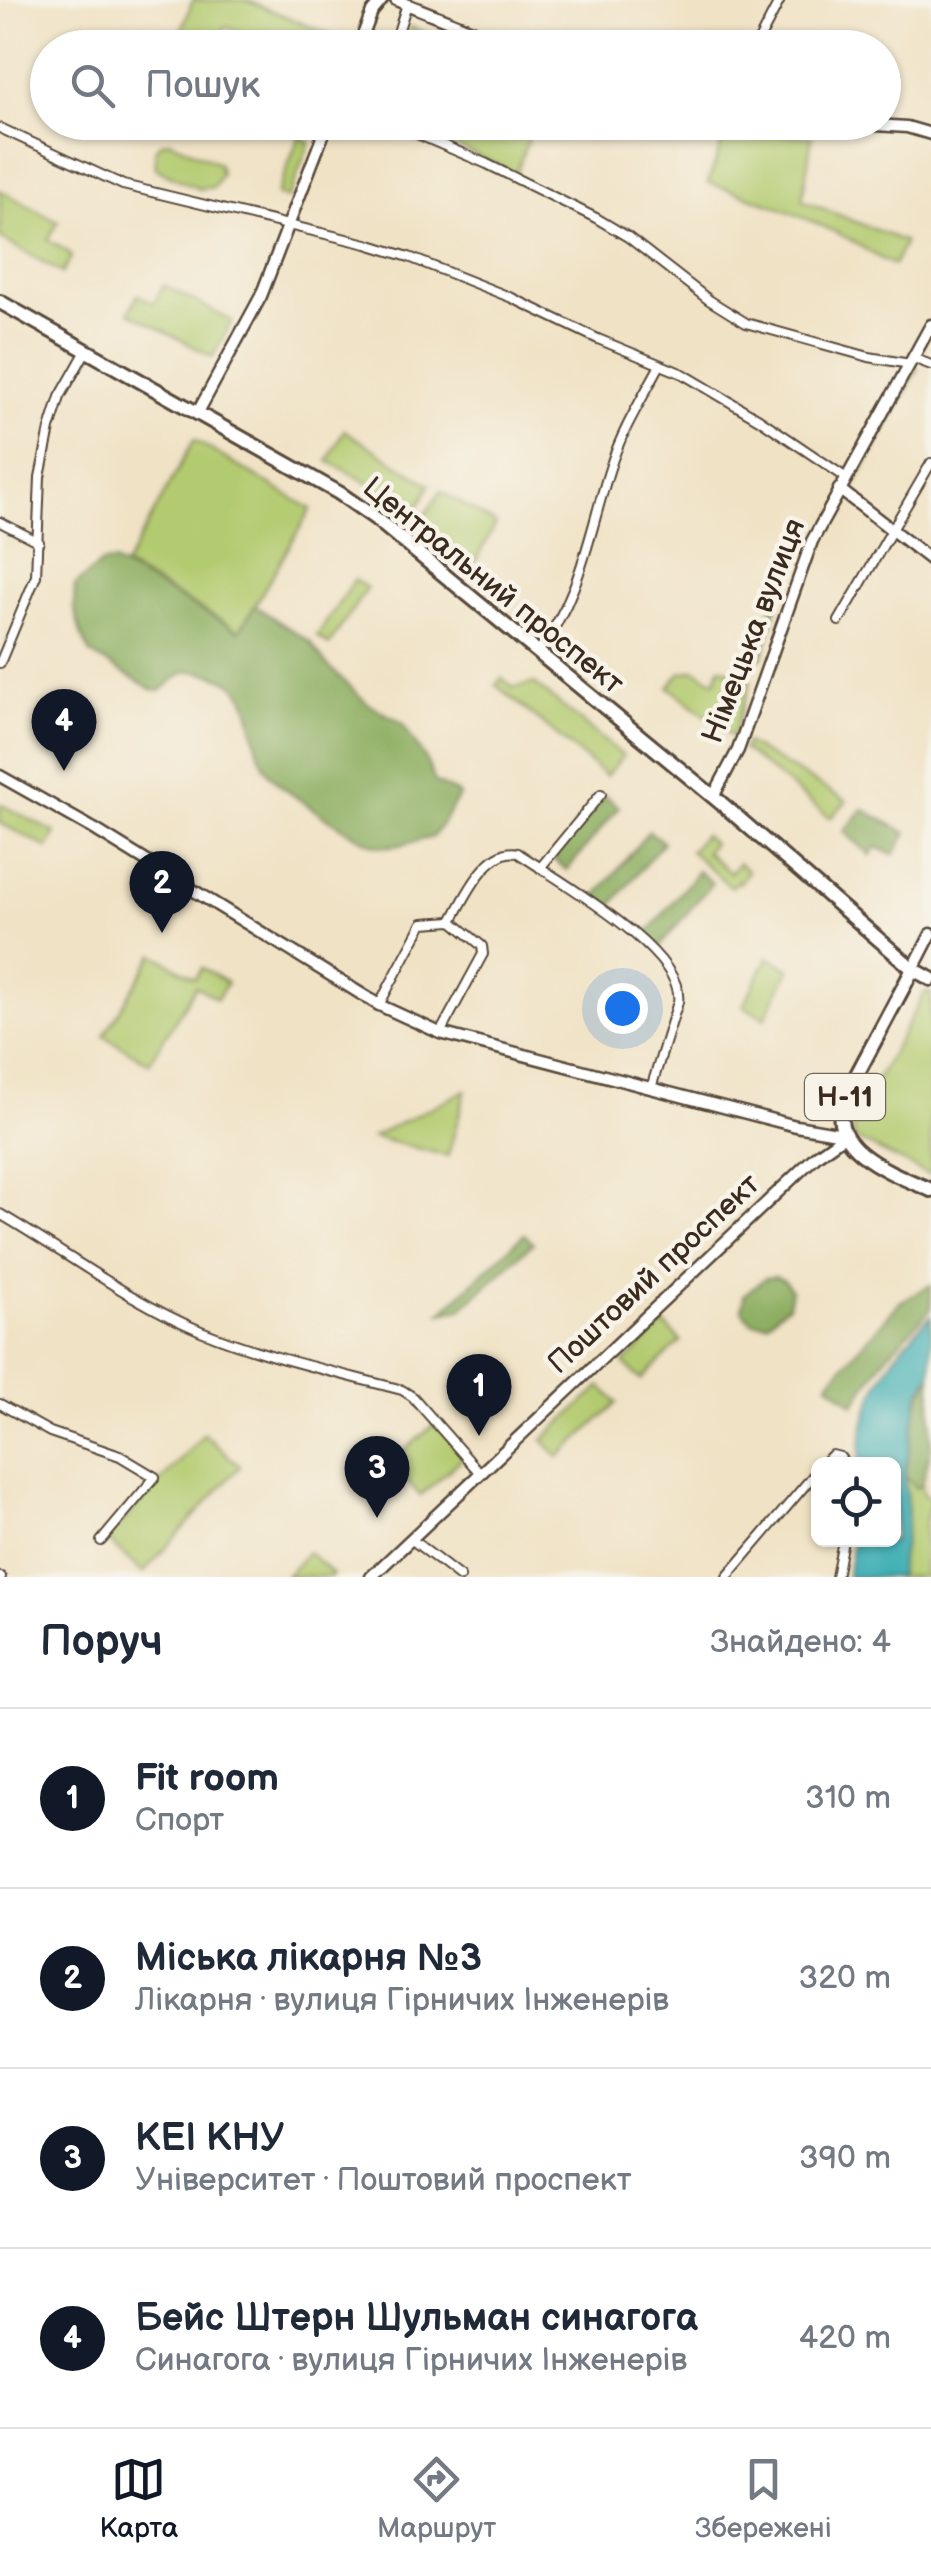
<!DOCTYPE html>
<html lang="uk">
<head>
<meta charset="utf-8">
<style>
  :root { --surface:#fff; --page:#f6f6f7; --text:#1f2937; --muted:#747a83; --line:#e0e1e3; --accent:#111827 }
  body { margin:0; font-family:"Balsamiq Sans",sans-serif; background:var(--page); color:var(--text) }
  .controls { position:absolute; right:30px; bottom:30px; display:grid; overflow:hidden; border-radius:15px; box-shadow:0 2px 8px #0004 }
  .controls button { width:90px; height:90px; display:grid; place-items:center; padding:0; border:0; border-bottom:2px solid var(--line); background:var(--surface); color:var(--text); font:50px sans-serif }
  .you { position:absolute; left:622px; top:1008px; width:35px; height:35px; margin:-25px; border:8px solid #fff; border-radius:50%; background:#1a73e8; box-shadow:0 0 0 15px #1a73e833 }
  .badge { display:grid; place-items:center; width:65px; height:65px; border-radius:50%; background:var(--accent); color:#fff; font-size:32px; font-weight:700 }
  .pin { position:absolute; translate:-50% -82px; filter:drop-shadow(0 2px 5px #0008) }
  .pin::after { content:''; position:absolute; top:52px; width:35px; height:30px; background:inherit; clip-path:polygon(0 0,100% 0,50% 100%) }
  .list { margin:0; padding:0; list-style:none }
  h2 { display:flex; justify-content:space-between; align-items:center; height:130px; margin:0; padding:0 40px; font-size:42px }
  h2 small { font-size:32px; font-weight:400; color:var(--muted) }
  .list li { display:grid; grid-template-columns:65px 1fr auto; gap:30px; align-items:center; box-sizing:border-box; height:180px; padding:0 40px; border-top:2px solid var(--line) }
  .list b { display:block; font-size:38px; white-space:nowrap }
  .list p { margin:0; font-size:32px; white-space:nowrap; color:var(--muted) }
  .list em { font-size:32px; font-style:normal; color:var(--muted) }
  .icon { flex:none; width:55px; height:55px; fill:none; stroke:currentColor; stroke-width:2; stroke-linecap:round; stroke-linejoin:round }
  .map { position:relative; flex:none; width:931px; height:1577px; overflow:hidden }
  .search { position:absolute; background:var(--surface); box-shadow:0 2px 8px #0004; left:30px; right:30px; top:30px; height:110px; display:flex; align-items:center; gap:25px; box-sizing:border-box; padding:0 35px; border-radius:55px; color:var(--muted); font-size:38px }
  .sheet { height:850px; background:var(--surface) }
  nav { display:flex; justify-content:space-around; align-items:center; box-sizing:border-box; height:140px; border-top:2px solid var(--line); background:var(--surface); font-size:28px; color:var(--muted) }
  nav a { display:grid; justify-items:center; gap:5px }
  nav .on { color:var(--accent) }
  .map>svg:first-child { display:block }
</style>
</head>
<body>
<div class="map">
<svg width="931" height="1577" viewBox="0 0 931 1577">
  <rect width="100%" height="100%" fill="#f7f3e8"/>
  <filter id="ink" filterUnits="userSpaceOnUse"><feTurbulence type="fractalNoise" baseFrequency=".01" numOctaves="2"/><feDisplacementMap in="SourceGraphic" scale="20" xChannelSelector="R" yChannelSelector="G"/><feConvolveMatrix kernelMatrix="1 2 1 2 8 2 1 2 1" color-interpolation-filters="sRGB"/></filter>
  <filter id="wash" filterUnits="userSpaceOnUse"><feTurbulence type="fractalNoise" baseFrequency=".0048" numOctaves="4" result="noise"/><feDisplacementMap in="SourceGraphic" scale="40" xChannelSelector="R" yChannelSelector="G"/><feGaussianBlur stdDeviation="2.25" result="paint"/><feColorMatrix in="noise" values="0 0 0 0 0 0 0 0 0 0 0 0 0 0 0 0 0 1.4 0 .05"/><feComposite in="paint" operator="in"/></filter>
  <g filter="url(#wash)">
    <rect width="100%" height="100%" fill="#f0e2c5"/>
    <!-- green -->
    <path fill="#b3cb70" stroke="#777a47" stroke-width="2.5" d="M193,0H246L350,43L348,47H277L225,26L216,47H175Z
      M410,27L464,47H403Z
      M404,123H534L516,173Z
      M727,129L812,137L802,200L905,242L894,265C876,258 863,247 847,238C802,215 756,198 708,183Z
      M299,137L310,142L288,199L277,194Z
      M170,141L219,164L221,174L214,187L199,189L156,169L155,150L162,143Z
      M0,190L58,222L48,240L68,252L71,258L62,273L0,238Z
      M164,285L232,321L213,357L129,312L138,295L154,303Z
      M913,367L918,370L854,486L848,481Z
      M344,430L430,485L412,517L368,483L328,461Z
      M194,440L311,509L240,631L125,566Z
      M441,491L496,524L473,566L420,523Z
      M354,580L367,588L329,645L317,636Z
      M720,667L748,677L751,682L733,737L669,687L680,673L695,670L715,682Z
      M502,678L514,688L534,683L623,756L606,776L496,685Z
      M746,743L847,801L830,818L743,749Z
      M0,804L56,833L48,848L0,823Z
      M704,835L713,843L706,852L730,873L739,863L748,871L740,883L738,880L731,887L690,851Z
      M154,954L195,978L202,968L227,983L217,999L196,986L149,1063L104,1036Z
      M768,957L790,969L765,1018L743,1006Z
      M925,992H931V1176L856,1139L851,1127Z
      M466,1090L448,1156L372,1137Z
      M664,1324L681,1341L641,1380L624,1363Z
      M601,1386L617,1403L559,1457L543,1440Z
      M436,1423L465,1456L420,1496L391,1462Z
      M204,1434L240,1466L143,1573L107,1540Z
      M905,1476L916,1488L922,1485L924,1495L931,1498L925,1525L924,1571L931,1577H898L908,1518Z
      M308,1552L333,1574L330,1577L286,1576Z"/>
    <!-- forest -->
    <path fill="#8eaf62" stroke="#646c40" stroke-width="2.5" d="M803,530L808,533L782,590L762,658L758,656L777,589Z
      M114,562L239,631L255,606L310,642L326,664L367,703L402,723L426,760L435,782L460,795L433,837C416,841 398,848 380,846C363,844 280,789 270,775C243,738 265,689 213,675C181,666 184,673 160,691L153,690L91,654L81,634L74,607L75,585L102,563Z
      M605,796L619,807L567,870L553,859Z
      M863,809L907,833L894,855L876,847L871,855L844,832Z
      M649,831L663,842L611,906L597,895Z
      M698,871L712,883L660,946L646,935Z
      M524,1234L533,1243L461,1309L441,1313Z
      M776,1277L785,1281L791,1290L788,1305L767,1323L752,1322L742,1311L744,1295L765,1278Z
      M931,1285V1309L886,1356L854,1405L828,1383L901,1301Z
      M931,1374V1448L922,1485L916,1488L905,1476L916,1408Z"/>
    <!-- water -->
    <path fill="#3badb3" stroke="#3b6c68" stroke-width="2.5" d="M931,1316V1374L919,1394L913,1426L905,1476L908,1518L898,1577H847L853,1540H894V1464H860C860,1402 887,1358 931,1316Z"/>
  </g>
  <g filter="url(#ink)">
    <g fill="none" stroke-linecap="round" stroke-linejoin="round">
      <!-- minor casing -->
      <g stroke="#564637" stroke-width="12">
        <path id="minor" d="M393,48L407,4
          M755,48L780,0
          M389,122L487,164L596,218L628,237L709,300L746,323L869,357L910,364
          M0,128L123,185L367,244L409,257L512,298L598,339L683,374L759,419L845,477
          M913,358L931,365
          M0,522L39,542
          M839,621L931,463
          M537,653C581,597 589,533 610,468C621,432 642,399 660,365
          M0,663L36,576L40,477L50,429L60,397L86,351
          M540,868L601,794
          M379,1005L423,923L452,921
          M440,1033L483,954L482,946L452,921C464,899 488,846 518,853C557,880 686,952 678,1002L651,1088
          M0,1214C67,1253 129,1301 201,1331C265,1357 335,1372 402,1390L413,1397L480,1473
          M0,1404L50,1432L120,1456L155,1477L101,1541
          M823,1464L832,1455L840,1457L845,1464
          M411,1539L460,1577
          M0,1577H1
          M727,1577L818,1470
          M836,1577L843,1540"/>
      </g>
      <!-- tertiary casing -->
      <g stroke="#564637" stroke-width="15">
        <path id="tertiary" d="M396,0L517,48
          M358,48L372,12L382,0
          M829,122L907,127L931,134
          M197,414L261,296L328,122
          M839,489L931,560
          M0,776L94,829L379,1005L440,1033L796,1126L843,1134
          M713,797L738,750L812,541L931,325
          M913,969L931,934
          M371,1577L817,1155L844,1136"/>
      </g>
      <!-- primary casing -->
      <g stroke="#564637" stroke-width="18">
        <path id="primary" d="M0,302L339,493L375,518L721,803L913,969L931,979
          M913,969L845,1097C822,1149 894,1174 931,1190"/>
      </g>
      <!-- minor -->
      <use href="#minor" stroke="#fff" stroke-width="8"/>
      <!-- tertiary -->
      <use href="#tertiary" stroke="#fff" stroke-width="10"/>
      <!-- primary -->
      <use href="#primary" stroke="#fff" stroke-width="12"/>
    </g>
  </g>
  <g text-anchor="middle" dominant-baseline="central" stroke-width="9" stroke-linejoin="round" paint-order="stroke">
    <!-- shield labels -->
    <rect fill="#f7f3e8" stroke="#73665b" stroke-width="2.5" x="805" y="1074" width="80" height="46" rx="8"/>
    <g font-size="28" font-weight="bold" fill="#3b2a1e">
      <text x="845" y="1097">Н-11</text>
    </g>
    <!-- street labels -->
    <g font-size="30" fill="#3b2a1e" stroke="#f7f3e8">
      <text transform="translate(493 586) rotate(39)">Центральний проспект</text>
      <text transform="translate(754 631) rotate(-69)">Німецька вулиця</text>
      <text transform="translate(654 1274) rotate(-43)">Поштовий проспект</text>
    </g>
  </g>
</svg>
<div class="controls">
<button><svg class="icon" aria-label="locate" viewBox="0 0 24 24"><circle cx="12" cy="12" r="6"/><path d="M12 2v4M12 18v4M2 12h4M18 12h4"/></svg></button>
</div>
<div class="you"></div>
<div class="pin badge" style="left:479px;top:1436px">1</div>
<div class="pin badge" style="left:162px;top:933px">2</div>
<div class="pin badge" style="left:377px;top:1518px">3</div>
<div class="pin badge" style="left:64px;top:771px">4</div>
<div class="search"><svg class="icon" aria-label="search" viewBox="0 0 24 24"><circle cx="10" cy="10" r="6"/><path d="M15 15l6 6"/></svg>Пошук</div>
</div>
<section class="sheet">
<h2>Поруч<small>Знайдено: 4</small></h2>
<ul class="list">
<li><span class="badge">1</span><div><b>Fit room</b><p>Спорт</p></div><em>310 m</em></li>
<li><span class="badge">2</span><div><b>Міська лікарня №3</b><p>Лікарня · вулиця Гірничих Інженерів</p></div><em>320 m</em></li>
<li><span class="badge">3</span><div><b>КЕІ КНУ</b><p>Університет · Поштовий проспект</p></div><em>390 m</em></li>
<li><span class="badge">4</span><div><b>Бейс Штерн Шульман синагога</b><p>Синагога · вулиця Гірничих Інженерів</p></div><em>420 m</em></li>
</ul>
</section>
<nav>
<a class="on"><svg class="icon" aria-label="map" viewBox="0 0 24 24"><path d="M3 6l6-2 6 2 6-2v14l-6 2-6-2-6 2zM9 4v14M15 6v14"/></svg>Карта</a>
<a><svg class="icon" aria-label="directions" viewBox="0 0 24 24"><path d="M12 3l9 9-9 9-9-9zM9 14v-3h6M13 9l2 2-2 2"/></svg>Маршрут</a>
<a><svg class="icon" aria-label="saved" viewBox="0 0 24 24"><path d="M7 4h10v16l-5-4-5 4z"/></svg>Збережені</a>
</nav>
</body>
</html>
